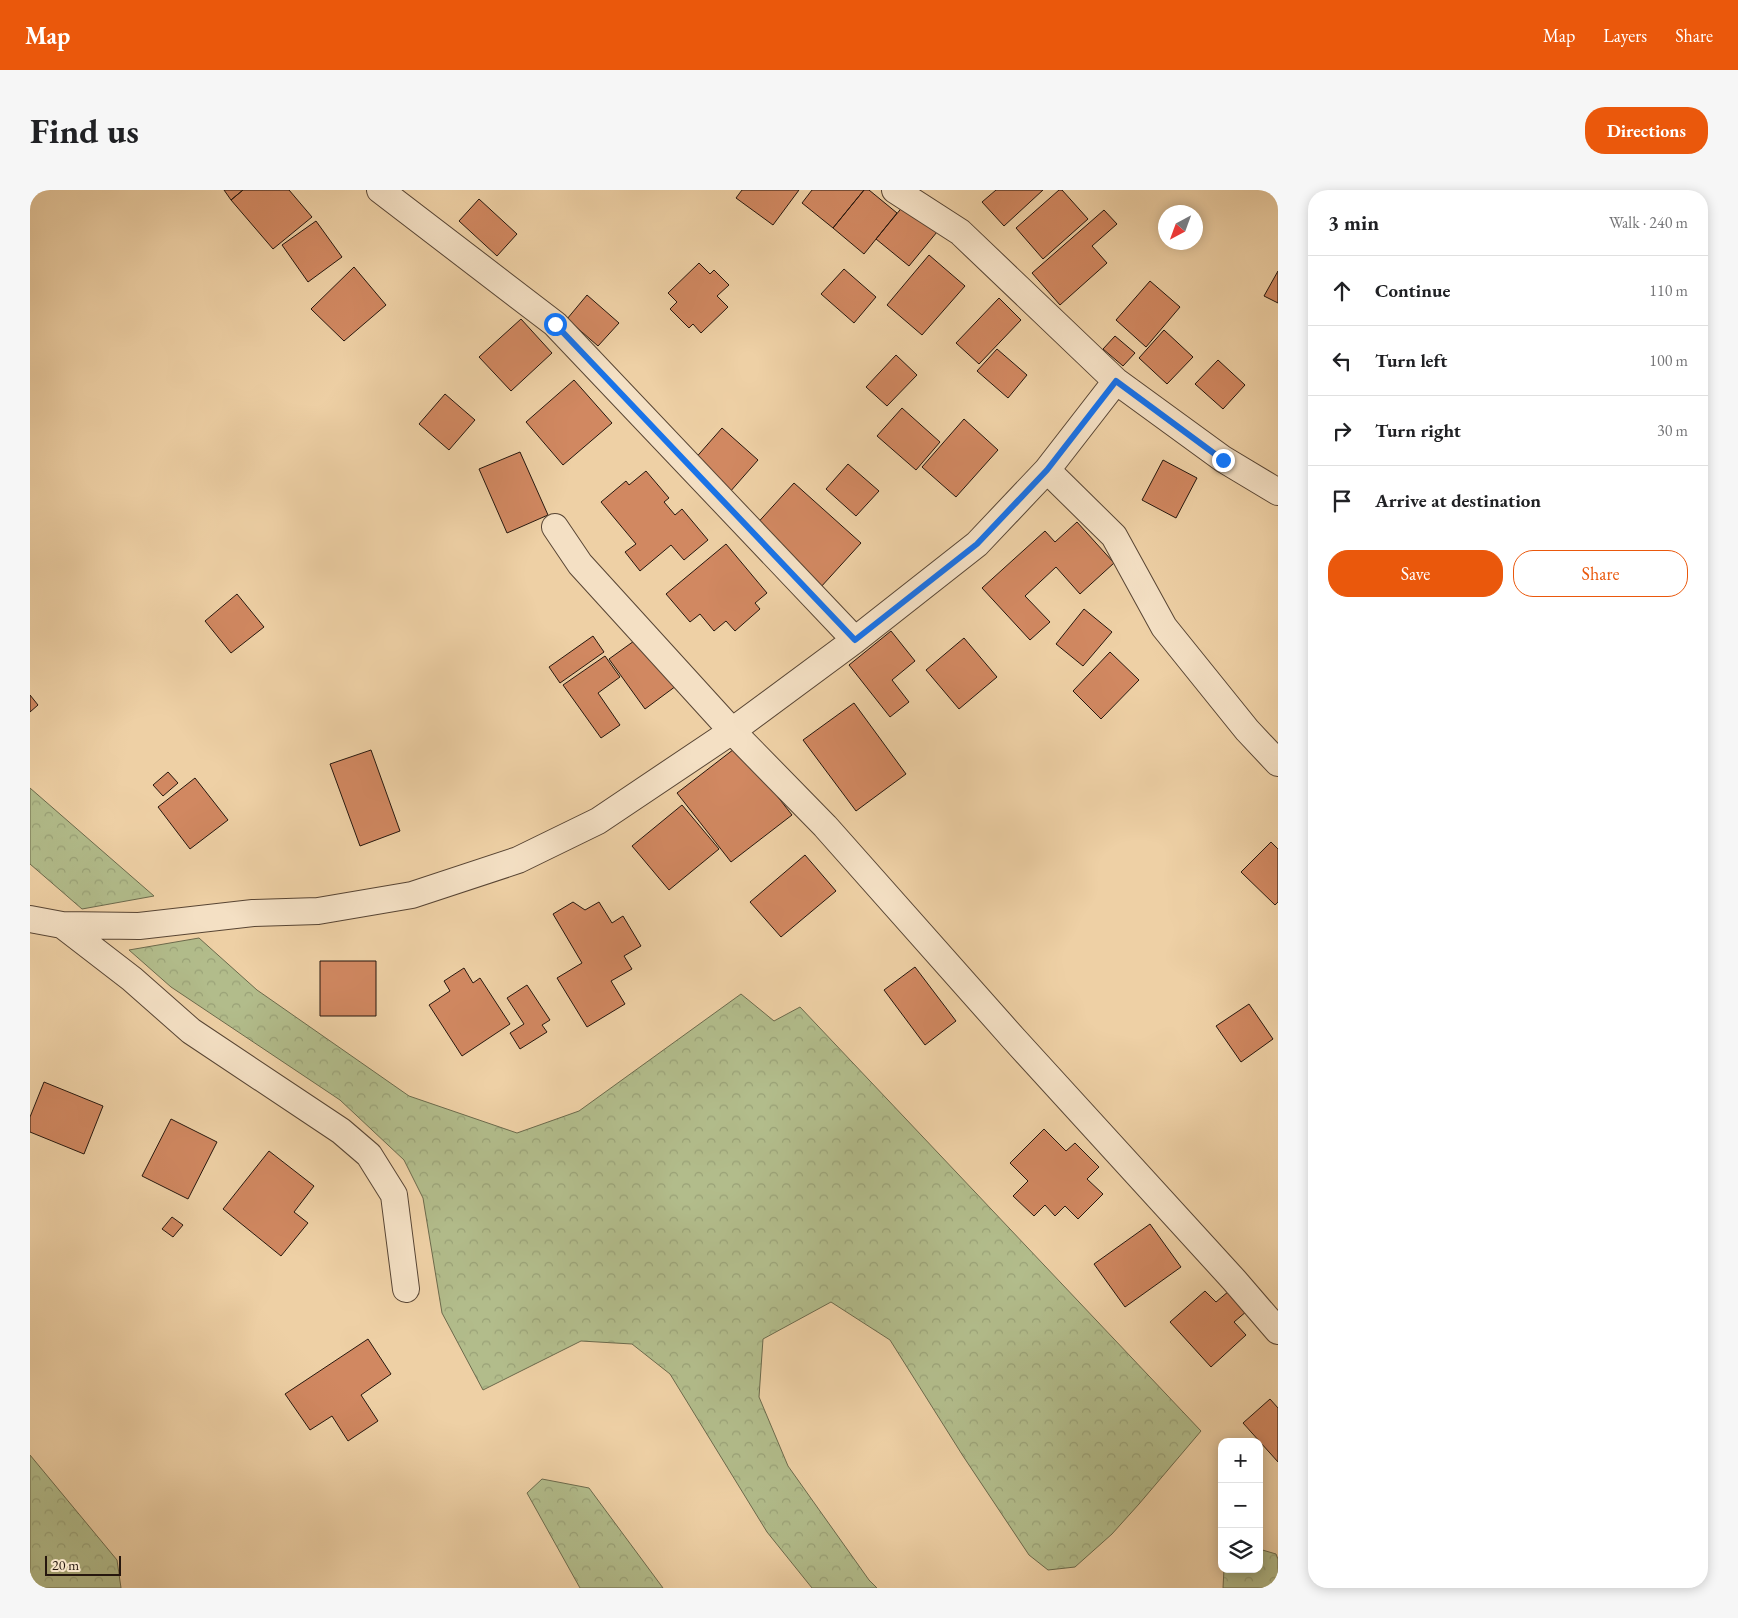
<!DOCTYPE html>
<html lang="en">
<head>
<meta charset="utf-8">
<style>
  :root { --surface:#fff; --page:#f6f6f6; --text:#202124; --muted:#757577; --line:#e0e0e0; --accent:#ea580c }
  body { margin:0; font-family:"EB Garamond",serif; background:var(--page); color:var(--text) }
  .controls { position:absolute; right:15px; bottom:15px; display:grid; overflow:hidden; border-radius:10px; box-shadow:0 2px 12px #0003 }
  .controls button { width:45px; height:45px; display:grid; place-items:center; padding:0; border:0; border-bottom:1px solid var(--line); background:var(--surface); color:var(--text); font:25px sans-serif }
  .compass { position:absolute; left:1128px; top:15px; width:45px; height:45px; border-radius:50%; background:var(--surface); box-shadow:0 2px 12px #0003; rotate:221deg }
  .scale { position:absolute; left:15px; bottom:12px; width:76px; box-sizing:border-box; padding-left:5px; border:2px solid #26170e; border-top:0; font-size:14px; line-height:18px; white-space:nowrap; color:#26170e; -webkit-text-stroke:4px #f4e0c4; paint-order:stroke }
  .stop { position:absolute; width:15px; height:15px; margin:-11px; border:4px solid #1a73e8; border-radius:50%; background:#fff }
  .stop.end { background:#1a73e8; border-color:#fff; box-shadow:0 1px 5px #0008 }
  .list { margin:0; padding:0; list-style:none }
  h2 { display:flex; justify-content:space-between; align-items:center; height:65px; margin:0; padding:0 20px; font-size:21px }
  h2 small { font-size:16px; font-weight:400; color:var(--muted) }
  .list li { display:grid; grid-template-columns:32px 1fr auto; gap:15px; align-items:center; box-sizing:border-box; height:70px; padding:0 20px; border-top:1px solid var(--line) }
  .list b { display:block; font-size:19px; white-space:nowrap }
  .list em { font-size:16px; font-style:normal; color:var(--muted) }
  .actions { display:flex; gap:10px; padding:15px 20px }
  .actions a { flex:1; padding:11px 0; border:1px solid var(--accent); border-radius:20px; text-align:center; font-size:18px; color:var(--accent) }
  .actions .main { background:var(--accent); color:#fff }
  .icon { flex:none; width:28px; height:28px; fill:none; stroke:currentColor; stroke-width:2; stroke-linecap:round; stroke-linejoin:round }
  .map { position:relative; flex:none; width:1248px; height:1398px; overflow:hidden; border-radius:20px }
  header { display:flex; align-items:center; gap:30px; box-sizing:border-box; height:70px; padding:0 25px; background:var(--accent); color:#fff }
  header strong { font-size:24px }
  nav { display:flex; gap:28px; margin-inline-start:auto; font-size:18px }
  .intro { display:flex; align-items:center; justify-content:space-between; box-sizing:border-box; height:120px; padding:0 30px }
  h1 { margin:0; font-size:35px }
  .button { padding:12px 22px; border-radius:20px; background:var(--accent); color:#fff; font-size:18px; font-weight:700 }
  main { display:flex; gap:30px; padding:0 30px }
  aside { flex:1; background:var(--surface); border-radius:20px; box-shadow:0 2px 12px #0003 }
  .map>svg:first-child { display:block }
</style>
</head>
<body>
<header>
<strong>Map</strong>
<nav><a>Map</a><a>Layers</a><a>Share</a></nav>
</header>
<div class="intro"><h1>Find us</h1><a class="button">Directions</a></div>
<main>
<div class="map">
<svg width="1248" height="1398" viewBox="0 0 1248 1398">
  <defs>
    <pattern id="forest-crowns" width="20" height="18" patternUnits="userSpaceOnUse" patternTransform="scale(1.25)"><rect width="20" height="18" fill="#b2bc8b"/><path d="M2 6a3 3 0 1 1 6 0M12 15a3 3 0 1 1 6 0" fill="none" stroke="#99a177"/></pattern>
  </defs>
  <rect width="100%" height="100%" fill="#eed0a5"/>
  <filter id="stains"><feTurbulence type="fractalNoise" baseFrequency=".004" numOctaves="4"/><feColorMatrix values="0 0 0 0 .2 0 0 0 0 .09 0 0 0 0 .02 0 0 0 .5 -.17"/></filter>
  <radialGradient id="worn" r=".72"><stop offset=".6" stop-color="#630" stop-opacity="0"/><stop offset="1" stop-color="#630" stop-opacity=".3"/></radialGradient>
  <!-- forest -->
  <path fill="url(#forest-crowns)" stroke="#6c6a4c" d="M0,598L124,706L52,719L0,674Z
    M169,748L227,800L379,906L487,943L549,921L711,804L744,831L770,817L1171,1241L1109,1314L1082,1344L1045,1377L1018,1380L999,1365L933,1266L860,1150L801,1112L733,1149L729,1207L758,1276L839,1390L847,1398H782L737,1342L640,1184L602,1154L551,1151L453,1200L412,1123L393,1008L374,970L310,910L141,797L99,760Z
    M0,1265L87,1370L91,1398H0Z
    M512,1289L559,1298L633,1398H550L497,1303Z
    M1229,1359L1246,1364L1248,1369V1398H1193L1194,1379H1229Z"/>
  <!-- building -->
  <path fill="#d18861" stroke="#26170e" d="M194,0H213L201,10Z
    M213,0H259L282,27L243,59L201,10Z
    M712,0H769L743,35L706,8Z
    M782,0H834L803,38L772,13Z
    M834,0H839L867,23L834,64L803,38Z
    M966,0H1013L974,36L952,12Z
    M1029,0H1032L1058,29L1013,69L986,38Z
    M449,9L487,44L467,66L429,31Z
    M874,15L907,42L879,76L846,49Z
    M1074,20L1087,34L1062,56L1077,73L1030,115L1002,83Z
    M286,31L312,67L278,92L252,55Z
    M899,65L935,96L892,145L857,115Z
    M669,73L680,84L684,80L699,95L687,106L698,117L671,143L663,134L659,138L640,119L647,112L638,103Z
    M324,77L356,115L314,151L281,119Z
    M814,79L846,107L824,133L791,104Z
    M1248,81V113L1234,106Z
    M1120,91L1150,117L1116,157L1086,130Z
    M557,105L589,133L568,156L537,129Z
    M969,108L991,130L949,174L926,153Z
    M491,129L522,163L481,201L449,167Z
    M1134,140L1163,167L1137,194L1109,168Z
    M1085,146L1105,163L1093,176L1073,159Z
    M967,159L997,185L978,208L947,181Z
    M866,165L887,185L857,216L836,197Z
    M1188,170L1215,195L1193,219L1165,194Z
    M544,190L582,233L533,275L496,232Z
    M415,204L445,230L419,260L389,234Z
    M872,218L910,252L886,280L847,246Z
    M934,229L968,260L926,307L892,277Z
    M692,238L728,270L699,303L663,271Z
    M490,262L518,325L477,343L449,279Z
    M1133,270L1167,288L1146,328L1112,310Z
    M818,274L849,301L826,326L796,299Z
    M616,281L639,308L634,312L645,325L652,319L678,350L654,370L641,355L610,381L595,362L606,354L571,312L596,291L599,295Z
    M764,293L831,353L790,398L723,338Z
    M1047,332L1084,373L1050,404L1026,377L995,406L1020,432L1000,450L952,398L1015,341L1025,352Z
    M696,354L737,403L725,413L730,419L705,441L696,431L684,441L670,424L660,432L636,404Z
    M207,404L234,437L201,463L175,431Z
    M1054,419L1082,442L1053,476L1026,454Z
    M861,441L885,471L862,490L879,512L860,527L819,475Z
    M563,446L574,462L530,493L519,477Z
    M611,446L646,496L615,519L579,469Z
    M934,448L967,487L929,519L896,480Z
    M1080,462L1109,490L1071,529L1043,501Z
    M575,466L590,487L568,503L590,535L571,548L533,495Z
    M0,505L8,515L0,522Z
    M824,513L876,584L826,621L773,550Z
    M708,556L762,625L701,672L647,603Z
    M341,560L370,641L330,656L300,574Z
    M138,582L148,593L133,606L123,595Z
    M165,588L198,630L160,659L128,617Z
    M652,615L689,659L639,700L602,656Z
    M1241,652L1248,659V712L1245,715L1211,682Z
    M775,665L806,701L751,747L720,712Z
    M543,712L555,720L569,712L582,733L593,726L611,756L594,766L602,779L581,791L595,814L557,837L527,788L552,773L523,724Z
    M290,771H346V826H290Z
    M885,777L926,831L895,855L854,800Z
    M434,778L443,793L450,788L480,834L432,866L399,815L420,801L414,791Z
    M497,795L520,830L512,835L517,842L490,859L480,843L494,834L477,808Z
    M1219,814L1243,849L1211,872L1186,836Z
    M14,892L73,916L54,964L0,942V927Z
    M141,929L187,952L158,1009L112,986Z
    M1014,939L1036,961L1045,953L1069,977L1057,989L1073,1004L1048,1029L1035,1016L1025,1026L1015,1015L1004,1026L983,1006L998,991L980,973Z
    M239,961L284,996L264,1022L278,1033L251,1066L193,1019Z
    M142,1027L153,1035L143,1047L132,1039Z
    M1120,1034L1151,1077L1095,1117L1064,1074Z
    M1175,1101L1186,1112L1199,1101L1217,1121L1204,1132L1216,1145L1181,1177L1140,1132Z
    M338,1149L361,1184L331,1205L348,1231L318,1251L302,1226L280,1240L255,1204Z
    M1240,1209L1248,1218V1272L1213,1233Z"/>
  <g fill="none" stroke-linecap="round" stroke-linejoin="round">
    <!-- minor casing -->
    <g stroke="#584534" stroke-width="28">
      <path id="minor" d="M350,0L525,134L825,450
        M865,0L930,42L1086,191L1193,269L1248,302
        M1017,280L1084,346L1134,437L1217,540L1248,573
        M525,337L550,374L702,541L795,636L984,849L1204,1090L1248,1141
        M0,729L32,735L109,736L223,723L288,721L382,705L488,670L568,631L702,541L825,450L947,354L1017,280L1086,191
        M32,735L102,789L161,841L311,941L339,965L364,1005L376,1099"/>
    </g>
    <!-- minor -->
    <use href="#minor" stroke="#f4e0c4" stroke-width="26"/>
  </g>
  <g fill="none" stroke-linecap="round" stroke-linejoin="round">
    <!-- route -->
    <path stroke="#1a73e8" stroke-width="6" d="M525,134L825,450L947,354L1017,280L1086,191L1193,270"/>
  </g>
  <rect width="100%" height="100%" filter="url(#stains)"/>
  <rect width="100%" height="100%" fill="url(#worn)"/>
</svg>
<div class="controls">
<button>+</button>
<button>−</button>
<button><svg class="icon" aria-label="layers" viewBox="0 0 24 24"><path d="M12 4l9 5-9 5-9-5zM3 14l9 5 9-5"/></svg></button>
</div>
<svg class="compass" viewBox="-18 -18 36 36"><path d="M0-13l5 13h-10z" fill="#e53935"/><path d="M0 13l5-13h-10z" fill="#757577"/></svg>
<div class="scale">20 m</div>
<div class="stop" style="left:525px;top:134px"></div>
<div class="stop end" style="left:1193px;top:270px"></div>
</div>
<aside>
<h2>3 min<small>Walk · 240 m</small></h2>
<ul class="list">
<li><svg class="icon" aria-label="ahead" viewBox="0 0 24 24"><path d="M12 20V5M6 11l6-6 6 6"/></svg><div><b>Continue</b></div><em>110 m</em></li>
<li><svg class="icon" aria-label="left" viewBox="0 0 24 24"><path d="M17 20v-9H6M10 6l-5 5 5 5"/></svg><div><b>Turn left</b></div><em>100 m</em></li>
<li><svg class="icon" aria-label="right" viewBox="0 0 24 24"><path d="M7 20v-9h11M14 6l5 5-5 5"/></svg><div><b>Turn right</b></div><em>30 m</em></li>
<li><svg class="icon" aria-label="arrive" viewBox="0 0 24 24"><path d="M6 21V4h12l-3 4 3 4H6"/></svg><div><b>Arrive at destination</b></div></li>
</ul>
<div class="actions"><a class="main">Save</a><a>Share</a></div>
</aside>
</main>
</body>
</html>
